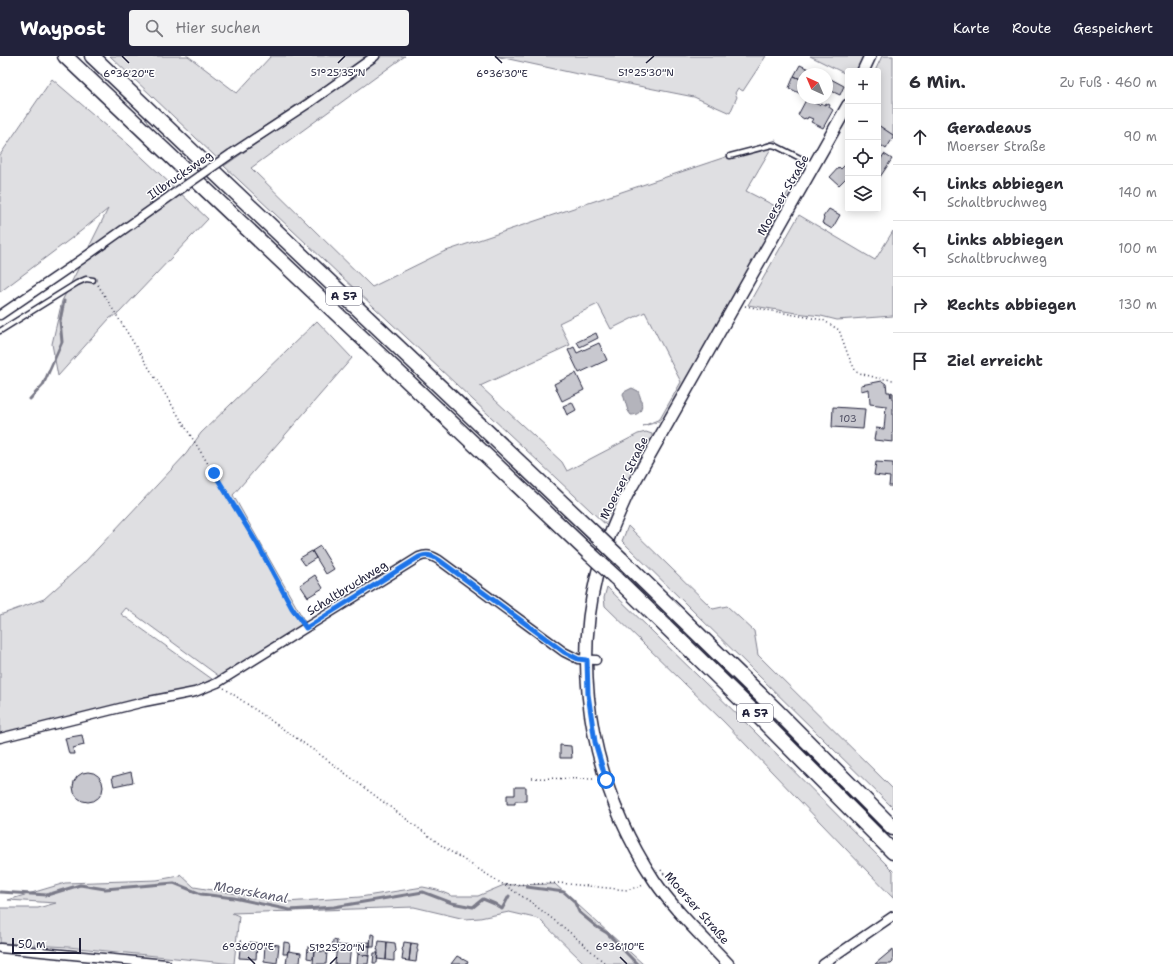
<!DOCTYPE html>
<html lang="de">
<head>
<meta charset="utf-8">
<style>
  :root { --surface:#fff; --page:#f2f2f3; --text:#2b2b33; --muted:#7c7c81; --line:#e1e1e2; --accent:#22223b }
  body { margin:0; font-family:"Shantell Sans",sans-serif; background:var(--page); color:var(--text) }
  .controls { position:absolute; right:12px; top:12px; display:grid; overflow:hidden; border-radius:4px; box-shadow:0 2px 10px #0003 }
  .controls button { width:36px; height:36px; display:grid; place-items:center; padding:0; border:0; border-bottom:1px solid var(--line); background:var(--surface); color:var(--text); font:20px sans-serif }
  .compass { position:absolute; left:797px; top:12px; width:36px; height:36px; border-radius:50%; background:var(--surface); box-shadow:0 2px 10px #0003; rotate:316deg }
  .scale { position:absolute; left:12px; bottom:10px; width:69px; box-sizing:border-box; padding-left:4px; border:2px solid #22223b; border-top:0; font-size:11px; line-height:14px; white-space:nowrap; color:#22223b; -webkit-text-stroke:3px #fff; paint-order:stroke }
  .stop { position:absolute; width:12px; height:12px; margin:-9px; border:3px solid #1a73e8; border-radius:50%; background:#fff }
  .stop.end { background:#1a73e8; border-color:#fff; box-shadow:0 1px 4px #0008 }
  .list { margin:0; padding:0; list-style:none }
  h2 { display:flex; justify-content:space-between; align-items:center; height:52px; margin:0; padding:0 16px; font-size:17px }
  h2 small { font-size:13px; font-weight:400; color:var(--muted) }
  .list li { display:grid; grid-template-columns:26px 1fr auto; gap:12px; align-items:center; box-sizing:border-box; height:56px; padding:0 16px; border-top:1px solid var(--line) }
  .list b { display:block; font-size:15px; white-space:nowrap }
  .list p { margin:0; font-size:13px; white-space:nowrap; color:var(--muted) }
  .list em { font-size:13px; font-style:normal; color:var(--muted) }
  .icon { flex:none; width:22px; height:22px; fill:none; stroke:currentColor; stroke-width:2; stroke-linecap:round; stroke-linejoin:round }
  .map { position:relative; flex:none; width:893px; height:908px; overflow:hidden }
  header { display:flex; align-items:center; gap:24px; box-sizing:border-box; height:56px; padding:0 20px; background:var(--accent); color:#fff }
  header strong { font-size:19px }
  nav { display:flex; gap:22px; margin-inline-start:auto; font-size:14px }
  .search { width:280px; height:36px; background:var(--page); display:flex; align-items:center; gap:10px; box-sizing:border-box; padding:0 14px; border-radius:4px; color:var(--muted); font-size:15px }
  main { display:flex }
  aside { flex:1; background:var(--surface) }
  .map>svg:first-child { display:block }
</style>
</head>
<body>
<header>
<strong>Waypost</strong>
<div class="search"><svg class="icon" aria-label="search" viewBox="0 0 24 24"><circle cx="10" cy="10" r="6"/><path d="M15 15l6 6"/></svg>Hier suchen</div>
<nav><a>Karte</a><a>Route</a><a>Gespeichert</a></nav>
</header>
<main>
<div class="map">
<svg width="893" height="908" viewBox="0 0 893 908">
  <rect width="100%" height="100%" fill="#fff"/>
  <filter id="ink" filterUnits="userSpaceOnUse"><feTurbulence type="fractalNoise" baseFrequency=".025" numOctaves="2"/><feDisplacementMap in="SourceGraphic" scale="8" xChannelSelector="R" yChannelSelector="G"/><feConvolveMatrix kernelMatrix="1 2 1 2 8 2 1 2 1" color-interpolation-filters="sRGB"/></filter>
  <g filter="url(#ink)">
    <!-- green -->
    <path fill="#dfdfe2" stroke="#80808e" d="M110,0H188L237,37L271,0H366L326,29L217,102Z
      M382,0H405L251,112L372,231L443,196L776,84L746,135L779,152L804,108L808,110L662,365L643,370L660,363L681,326L645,256L611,273L598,248L559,267L570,289L480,330L562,406L567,415L638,378L646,376L652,378V381L625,429L607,470L224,110Z
      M495,0H766L743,35L738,32L735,37L737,41L730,57L694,41L573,17Z
      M810,0H864L857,15H848V22L846,18Z
      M882,0H893V79L878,69V15H875Z
      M52,23L129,89L208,163L119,257L110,262L58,320L52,288L62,245L108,153L81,175L0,236V99Z
      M799,159L875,204L893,175V260L837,264L821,260L796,257L748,249Z
      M317,265L352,302L233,439L305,566L291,577L220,621L126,552L121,558L212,623L197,631L0,678V559L44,543L84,507L186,398L201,377Z
      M628,470L713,553L727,550L754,575L758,599L893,733V752L622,485Z
      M607,531L747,668L893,815V842L724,666L605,550L604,542Z
      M180,818L194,831L286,846L360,841L423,831L437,834L452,840H478L504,829L555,828L643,908H585L539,863L509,856L480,862L465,863L414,851L232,857L239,860L234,908L68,891L0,887V852H38L56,847L8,844L65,827L157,824L179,820Z"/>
    <!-- water -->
    <path fill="#b4b4bc" stroke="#7a7a88" d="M632,332L638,335C642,344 646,359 631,359L628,355L623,338L624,336Z"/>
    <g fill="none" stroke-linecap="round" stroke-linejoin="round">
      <!-- stream -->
      <path stroke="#7a7a88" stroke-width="3" d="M30,343L43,329L62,286L60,265L64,245
        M527,831L564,836L574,845L579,856L597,871L607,877L637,908
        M0,836L47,839L80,829L105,833L174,827L201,838L234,842L290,854L334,851L423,836L452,847L473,851L483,843L495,848L502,853L509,840"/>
    </g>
    <!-- building -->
    <path fill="#c8c8cf" stroke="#22223b" d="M800,9L813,15L811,18H803V24L794,20Z
      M794,20L803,24V34L801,38L789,32Z
      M827,21L844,30L840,39L827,33Z
      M807,42L814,43L813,46L819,49L821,47L825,49L826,47L830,49L829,51L833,54L823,72L811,66L813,63L808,61L807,63L805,62L804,63L798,59Z
      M878,69L893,79V82L886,93L878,87Z
      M884,98L892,103L880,121L878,119V108Z
      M848,106V120L839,129L830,121L839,111L841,113Z
      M829,153L840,159L832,173L822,167L824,162L823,161Z
      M596,277L598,282L580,291L577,286Z
      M599,287L607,304L579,317L568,294L574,291L577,297Z
      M576,317L584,334L562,345L554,328Z
      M882,325L886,328L887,336H890L891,341V336L893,337V386L874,384L876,372L884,373L886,350L870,348L869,333L861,335V329Z
      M572,346L576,354L567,359L563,350Z
      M833,351L865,353L863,373L832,371Z
      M876,406L893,407V430H889L890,421L874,419Z
      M320,490L334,513L326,518L312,495Z
      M312,495L316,502L305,509L300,502Z
      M315,519L323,532L308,541L300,529Z
      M82,679L84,689L73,692L74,698H69L65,682Z
      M560,689L571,690L572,702H560Z
      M73 731a15 15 0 1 1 30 0a15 15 0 1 1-30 0Z
      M131,716L133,726L114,730L112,721Z
      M515,731H526V745H515V748H507V739H515Z
      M371,878L375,879L374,891H370Z
      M241,884V888L247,889L250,886L257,887L256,903L239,902Z
      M333,884L337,885L336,896H332Z
      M379,885L387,886L386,904L377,903L378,895L377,892L378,891Z
      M284,886L290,887L289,895H288L287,898H283Z
      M370,886V890H359V887Z
      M387,886L395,887L396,895L394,897V905L386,904Z
      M404,886L411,887L409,905L402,904L403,896L402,893L403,892Z
      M265,887L279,889L277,907L264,905Z
      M411,887L418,888L417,893L418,895L417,897L416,906L409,905Z
      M337,889L351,890L349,908H335Z
      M364,889L370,890L369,900L358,898L357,896L359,890L364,891Z
      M308,891L314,892L313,903L307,902Z
      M893,893V906L891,908H875Z
      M288,895L301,897L300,907L286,908Z
      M314,895L327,896L326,908H313Z
      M374,897H378L377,907H373Z
      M358,898L369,900L368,908H357Z
      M457,900L468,906L467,908H451Z"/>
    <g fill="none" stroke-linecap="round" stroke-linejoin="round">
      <!-- lane casing -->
      <g stroke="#22223b" stroke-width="7">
        <path id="lane" d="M730,100L772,89L776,90L814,109
          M0,275L77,227L86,223L93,224"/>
      </g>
      <!-- street casing -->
      <g stroke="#22223b" stroke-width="11">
        <path id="street" d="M231,98L309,47L375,0
          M0,259L82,203L172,139
          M0,682L144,646L195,636L217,627L419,501C427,498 431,499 439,504L564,596L578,603L596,604
          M0,892L166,908
          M823,908L893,860"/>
      </g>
      <!-- secondary casing -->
      <g stroke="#22223b" stroke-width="14">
        <path id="secondary" d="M863,15L870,0
          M728,908C703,881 675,855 654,824C595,734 571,623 597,518C604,490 616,464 627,439L848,49"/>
      </g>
      <!-- highway casing -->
      <g stroke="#22223b" stroke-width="17">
        <path id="highway" d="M65,0L590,498
          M92,0L597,480
          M621,503L775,653L893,772
          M615,521L761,663L893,796"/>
      </g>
      <!-- path -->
      <path stroke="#22223b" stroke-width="1.5" stroke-dasharray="1 3" stroke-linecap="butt" d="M98,229L258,489L292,552L300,564
        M745,250L823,264L839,274L848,299L856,316L877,322L893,324
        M224,632L322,700L445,792L504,829L528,844L567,874L606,908
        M532,722L596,723
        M661,814L673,831
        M506,829L559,827L627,834L644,829"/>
      <!-- lane -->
      <use href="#lane" stroke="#fff" stroke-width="4"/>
      <!-- street -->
      <use href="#street" stroke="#fff" stroke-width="8"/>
      <!-- secondary -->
      <use href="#secondary" stroke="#fff" stroke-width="11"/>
      <!-- highway -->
      <use href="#highway" stroke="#fff" stroke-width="14"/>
      <!-- street-bridge casing -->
      <g stroke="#22223b" stroke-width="11" stroke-linecap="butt">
        <path id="street-bridge" d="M172,139L231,98"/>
      </g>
      <!-- highway-bridge casing -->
      <g stroke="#22223b" stroke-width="17" stroke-linecap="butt">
        <path id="highway-bridge" d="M597,480L621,503
          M590,498L615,521"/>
      </g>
      <!-- street-bridge -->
      <use href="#street-bridge" stroke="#fff" stroke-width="8"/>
      <!-- highway-bridge -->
      <use href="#highway-bridge" stroke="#fff" stroke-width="14"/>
    </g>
  </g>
  <g fill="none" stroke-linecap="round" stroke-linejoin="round" filter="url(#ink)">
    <!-- route -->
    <path stroke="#1a73e8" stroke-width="5" d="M214,417L258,489L292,552L306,572L419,501C427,498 431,499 439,504L564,596L578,603L587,604L588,638L595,686L606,724"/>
  </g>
  <!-- ticks -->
  <path fill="none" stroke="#22223b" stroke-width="1.5" d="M122,0L129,7M495,0L502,7M338,7L345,0M646,7L654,0M248,901L255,908M620,901L627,908M330,908L337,901"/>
  <g text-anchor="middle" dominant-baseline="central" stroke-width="3" stroke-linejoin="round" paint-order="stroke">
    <!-- number labels -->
    <g font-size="10" fill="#4c4c60">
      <text x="848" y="362">103</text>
    </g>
    <!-- shield labels -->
    <g fill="#fff" stroke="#646476" stroke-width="1">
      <rect x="326" y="231" width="36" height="18" rx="3"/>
      <rect x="737" y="648" width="36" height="18" rx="3"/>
    </g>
    <g font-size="11" font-weight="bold" fill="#22223b">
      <text x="344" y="240">A 57</text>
      <text x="755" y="657">A 57</text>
    </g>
    <!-- street labels -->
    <g font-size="12" fill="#22223b" stroke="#fff">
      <text transform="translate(180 119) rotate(-35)">Illbrucksweg</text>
      <text transform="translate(783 139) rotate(-60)">Moerser Straße</text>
      <text transform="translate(624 422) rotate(-63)">Moerser Straße</text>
      <text transform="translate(347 532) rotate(-32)">Schaltbruchweg</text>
      <text transform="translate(697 852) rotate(49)">Moerser Straße</text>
    </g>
    <!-- water labels -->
    <g font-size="13" font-style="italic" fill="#5c5c6f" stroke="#fff">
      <text transform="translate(251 836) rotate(10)">Moerskanal</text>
    </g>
  </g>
  <g font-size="10" text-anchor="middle" fill="#22223b" stroke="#fff" stroke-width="3" stroke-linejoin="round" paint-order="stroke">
    <text x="338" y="20">51°25'35"N</text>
    <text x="646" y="20">51°25'30"N</text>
    <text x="129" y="21">6°36'20"E</text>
    <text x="502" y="21">6°36'30"E</text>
    <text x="248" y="894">6°36'00"E</text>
    <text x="620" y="894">6°36'10"E</text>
    <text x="337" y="895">51°25'20"N</text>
  </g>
</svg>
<div class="controls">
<button>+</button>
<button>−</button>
<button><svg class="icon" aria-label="locate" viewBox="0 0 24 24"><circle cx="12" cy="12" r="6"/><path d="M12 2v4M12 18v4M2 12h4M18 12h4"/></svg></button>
<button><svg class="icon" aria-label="layers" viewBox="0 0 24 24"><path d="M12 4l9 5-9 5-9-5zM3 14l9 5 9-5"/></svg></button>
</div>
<svg class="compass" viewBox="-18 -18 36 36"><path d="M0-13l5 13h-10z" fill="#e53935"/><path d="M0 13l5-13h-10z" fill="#7c7c81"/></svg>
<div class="scale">50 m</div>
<div class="stop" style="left:606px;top:724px"></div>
<div class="stop end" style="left:214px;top:417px"></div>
</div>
<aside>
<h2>6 Min.<small>Zu Fuß · 460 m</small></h2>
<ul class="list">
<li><svg class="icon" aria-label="ahead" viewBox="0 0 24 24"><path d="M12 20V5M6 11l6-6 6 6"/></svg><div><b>Geradeaus</b><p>Moerser Straße</p></div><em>90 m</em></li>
<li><svg class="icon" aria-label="left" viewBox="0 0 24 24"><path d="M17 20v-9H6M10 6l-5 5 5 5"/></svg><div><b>Links abbiegen</b><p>Schaltbruchweg</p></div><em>140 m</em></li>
<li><svg class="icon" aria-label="left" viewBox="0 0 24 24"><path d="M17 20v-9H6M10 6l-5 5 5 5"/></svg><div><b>Links abbiegen</b><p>Schaltbruchweg</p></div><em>100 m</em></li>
<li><svg class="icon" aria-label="right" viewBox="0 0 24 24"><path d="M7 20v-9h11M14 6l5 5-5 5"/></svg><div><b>Rechts abbiegen</b></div><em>130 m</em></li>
<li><svg class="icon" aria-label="arrive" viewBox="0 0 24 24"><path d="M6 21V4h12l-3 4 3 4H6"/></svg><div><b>Ziel erreicht</b></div></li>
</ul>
</aside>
</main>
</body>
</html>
